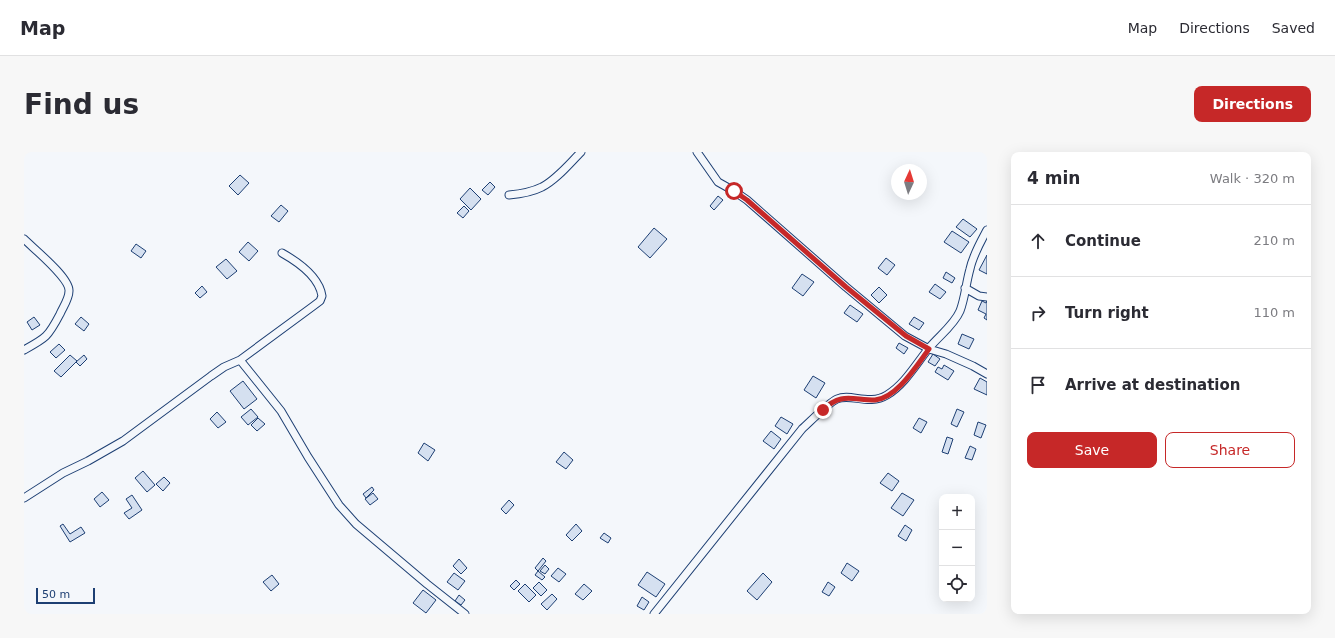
<!DOCTYPE html>
<html lang="en">
<head>
<meta charset="utf-8">
<style>
  :root { --surface:#fff; --page:#f7f7f7; --text:#2b2b33; --muted:#7c7c81; --line:#e1e1e2; --accent:#c62828 }
  body { margin:0; font-family:"DejaVu Sans",sans-serif; background:var(--page); color:var(--text) }
  .controls { position:absolute; right:12px; bottom:12px; display:grid; overflow:hidden; border-radius:8px; box-shadow:0 4px 16px #0002 }
  .controls button { width:36px; height:36px; display:grid; place-items:center; padding:0; border:0; border-bottom:1px solid var(--line); background:var(--surface); color:var(--text); font:20px sans-serif }
  .compass { position:absolute; left:867px; top:12px; width:36px; height:36px; border-radius:50%; background:var(--surface); box-shadow:0 4px 16px #0002; rotate:4deg }
  .scale { position:absolute; left:12px; bottom:10px; width:59px; box-sizing:border-box; padding-left:4px; border:2px solid #1d3f73; border-top:0; font-size:11px; line-height:14px; white-space:nowrap; color:#1d3f73; -webkit-text-stroke:3px #f4f7fb; paint-order:stroke }
  .stop { position:absolute; width:12px; height:12px; margin:-9px; border:3px solid #c62828; border-radius:50%; background:#fff }
  .stop.end { background:#c62828; border-color:#fff; box-shadow:0 1px 4px #0008 }
  .list { margin:0; padding:0; list-style:none }
  h2 { display:flex; justify-content:space-between; align-items:center; height:52px; margin:0; padding:0 16px; font-size:17px }
  h2 small { font-size:13px; font-weight:400; color:var(--muted) }
  .list li { display:grid; grid-template-columns:26px 1fr auto; gap:12px; align-items:center; box-sizing:border-box; height:72px; padding:0 16px; border-top:1px solid var(--line) }
  .list b { display:block; font-size:15px; white-space:nowrap }
  .list em { font-size:13px; font-style:normal; color:var(--muted) }
  .actions { display:flex; gap:8px; padding:12px 16px }
  .actions a { flex:1; padding:9px 0; border:1px solid var(--accent); border-radius:8px; text-align:center; font-size:14px; color:var(--accent) }
  .actions .main { background:var(--accent); color:#fff }
  .icon { flex:none; width:22px; height:22px; fill:none; stroke:currentColor; stroke-width:2; stroke-linecap:round; stroke-linejoin:round }
  .map { position:relative; flex:none; width:963px; height:462px; overflow:hidden; border-radius:8px }
  header { display:flex; align-items:center; gap:24px; box-sizing:border-box; height:56px; padding:0 20px; background:var(--surface); border-bottom:1px solid var(--line) }
  header strong { font-size:19px }
  nav { display:flex; gap:22px; margin-inline-start:auto; font-size:14px }
  .intro { display:flex; align-items:center; justify-content:space-between; box-sizing:border-box; height:96px; padding:0 24px }
  h1 { margin:0; font-size:28px }
  .button { padding:10px 18px; border-radius:8px; background:var(--accent); color:#fff; font-size:14px; font-weight:700 }
  main { display:flex; gap:24px; padding:0 24px }
  aside { flex:1; background:var(--surface); border-radius:8px; box-shadow:0 4px 16px #0002 }
  .map>svg:first-child { display:block }
</style>
</head>
<body>
<header>
<strong>Map</strong>
<nav><a>Map</a><a>Directions</a><a>Saved</a></nav>
</header>
<div class="intro"><h1>Find us</h1><a class="button">Directions</a></div>
<main>
<div class="map">
<svg width="963" height="462" viewBox="0 0 963 462">
  <rect width="100%" height="100%" fill="#f4f7fb"/>
  <!-- building -->
  <path fill="#d5e0f0" stroke="#1d3f73" d="M216,23L225,31L214,43L205,34Z
    M466,30L471,35L464,43L458,38Z
    M446,36L457,47L447,58L436,47Z
    M694,44L699,48L690,58L686,54Z
    M257,53L264,59L255,70L247,64Z
    M440,54L445,59L439,66L433,61Z
    M939,67L953,77L946,85L932,75Z
    M630,76L643,87L626,106L614,95Z
    M928,79L945,90L937,101L920,90Z
    M224,90L234,99L225,109L215,100Z
    M112,92L122,99L117,106L107,99Z
    M963,103V122L955,118Z
    M862,106L871,113L863,123L854,116Z
    M202,107L213,119L203,127L192,115Z
    M922,120L931,126L928,131L919,126Z
    M778,122L790,130L779,144L768,136Z
    M911,132L922,140L916,147L905,140Z
    M178,134L183,140L176,146L171,141Z
    M855,135L863,143L855,151L847,143Z
    M958,149L962,151L963,149V168L960,166L962,162L954,158Z
    M826,153L839,162L833,170L820,161Z
    M10,165L16,173L8,178L3,170Z
    M57,165L65,172L60,179L51,172Z
    M890,165L900,171L895,178L885,172Z
    M938,182L950,187L945,197L934,192Z
    M875,191L884,196L880,202L872,196Z
    M35,192L41,198L32,206L26,200Z
    M909,202L916,207L911,214L904,210Z
    M46,203L53,209L37,225L30,219Z
    M60,203L63,207L56,214L52,210Z
    M920,213L930,219L924,228L911,220L914,215L918,217Z
    M789,224L801,231L792,246L780,238Z
    M956,226L963,230V243L950,237Z
    M219,229L233,247L220,257L206,239Z
    M227,257L234,265L224,273L217,265Z
    M933,257L940,260L933,275L927,272Z
    M193,260L202,270L194,276L186,267Z
    M757,265L769,272L763,282L751,274Z
    M234,266L241,272L233,279L227,273Z
    M895,266L903,270L897,281L889,276Z
    M954,270L962,273L957,286L950,283Z
    M747,279L757,287L750,297L739,289Z
    M923,285L929,287L924,302L918,300Z
    M400,291L411,298L404,309L394,301Z
    M946,294L952,297L948,308L941,306Z
    M540,300L549,308L542,317L532,310Z
    M119,319L131,333L123,340L111,326Z
    M864,321L875,329L868,339L856,331Z
    M140,325L146,331L139,339L132,332Z
    M348,335L350,338L342,346L339,342Z
    M78,340L85,348L76,355L70,347Z
    M349,341L354,347L346,353L341,347Z
    M878,341L890,348L879,364L867,356Z
    M108,343L118,358L105,367L100,361L108,356L102,347Z
    M485,348L490,353L482,362L477,357Z
    M39,372L46,382L57,375L61,381L46,390L36,374Z
    M552,372L558,379L548,389L542,383Z
    M881,373L888,378L882,389L874,384Z
    M580,381L587,386L584,391L576,386Z
    M519,406L522,409L514,419L511,416Z
    M435,407L443,416L437,422L429,414Z
    M823,411L835,419L828,429L817,421Z
    M521,413L525,417L521,422L516,419Z
    M534,416L542,422L535,430L527,424Z
    M514,419L521,425L518,428L511,423Z
    M623,420L641,432L632,445L614,433Z
    M430,421L441,429L434,438L423,430Z
    M739,421L748,430L733,448L723,439Z
    M248,423L255,432L247,439L239,430Z
    M492,428L496,432L490,438L486,434Z
    M515,430L523,438L517,444L509,436Z
    M804,430L811,435L805,444L798,440Z
    M501,432L512,443L505,450L494,439Z
    M560,432L568,439L559,448L551,442Z
    M399,438L412,448L402,461L389,451Z
    M528,442L533,447L523,458L517,452Z
    M435,443L441,448L437,453L431,449Z
    M618,445L625,450L620,458L613,454Z"/>
  <g fill="none" stroke-linecap="round" stroke-linejoin="round">
    <!-- minor casing -->
    <g stroke="#1d3f73" stroke-width="9">
      <path id="minor" d="M673,0L694,30L710,39L723,48L822,135L881,184L905,197L922,202L949,214L963,222
        M485,43C496,42 508,40 518,35C533,27 545,12 557,0
        M0,87C10,97 46,126 45,139C45,147 39,155 36,162C24,185 22,186 0,198
        M941,136L955,144L963,145
        M216,208L288,155L296,149L298,144C295,124 274,110 258,101
        M0,346L39,321L64,309L99,289L187,224L200,215L216,208L257,259L284,305L315,353L332,372L403,432L441,462
        M630,462L778,277C786,270 804,251 813,247C827,241 845,254 863,243C881,232 892,212 905,196C915,184 930,173 936,159C941,146 942,131 946,117C949,103 956,91 963,78"/>
    </g>
    <!-- minor -->
    <use href="#minor" stroke="#f4f7fb" stroke-width="7"/>
  </g>
  <g fill="none" stroke-linecap="round" stroke-linejoin="round">
    <!-- route -->
    <path stroke="#c62828" stroke-width="5" d="M710,39L723,48L822,135L882,184L905,197C893,213 873,246 851,248C828,248 817,240 799,258"/>
  </g>
</svg>
<div class="controls">
<button>+</button>
<button>−</button>
<button><svg class="icon" aria-label="locate" viewBox="0 0 24 24"><circle cx="12" cy="12" r="6"/><path d="M12 2v4M12 18v4M2 12h4M18 12h4"/></svg></button>
</div>
<svg class="compass" viewBox="-18 -18 36 36"><path d="M0-13l5 13h-10z" fill="#e53935"/><path d="M0 13l5-13h-10z" fill="#7c7c81"/></svg>
<div class="scale">50 m</div>
<div class="stop" style="left:710px;top:39px"></div>
<div class="stop end" style="left:799px;top:258px"></div>
</div>
<aside>
<h2>4 min<small>Walk · 320 m</small></h2>
<ul class="list">
<li><svg class="icon" aria-label="ahead" viewBox="0 0 24 24"><path d="M12 20V5M6 11l6-6 6 6"/></svg><div><b>Continue</b></div><em>210 m</em></li>
<li><svg class="icon" aria-label="right" viewBox="0 0 24 24"><path d="M7 20v-9h11M14 6l5 5-5 5"/></svg><div><b>Turn right</b></div><em>110 m</em></li>
<li><svg class="icon" aria-label="arrive" viewBox="0 0 24 24"><path d="M6 21V4h12l-3 4 3 4H6"/></svg><div><b>Arrive at destination</b></div></li>
</ul>
<div class="actions"><a class="main">Save</a><a>Share</a></div>
</aside>
</main>
</body>
</html>
